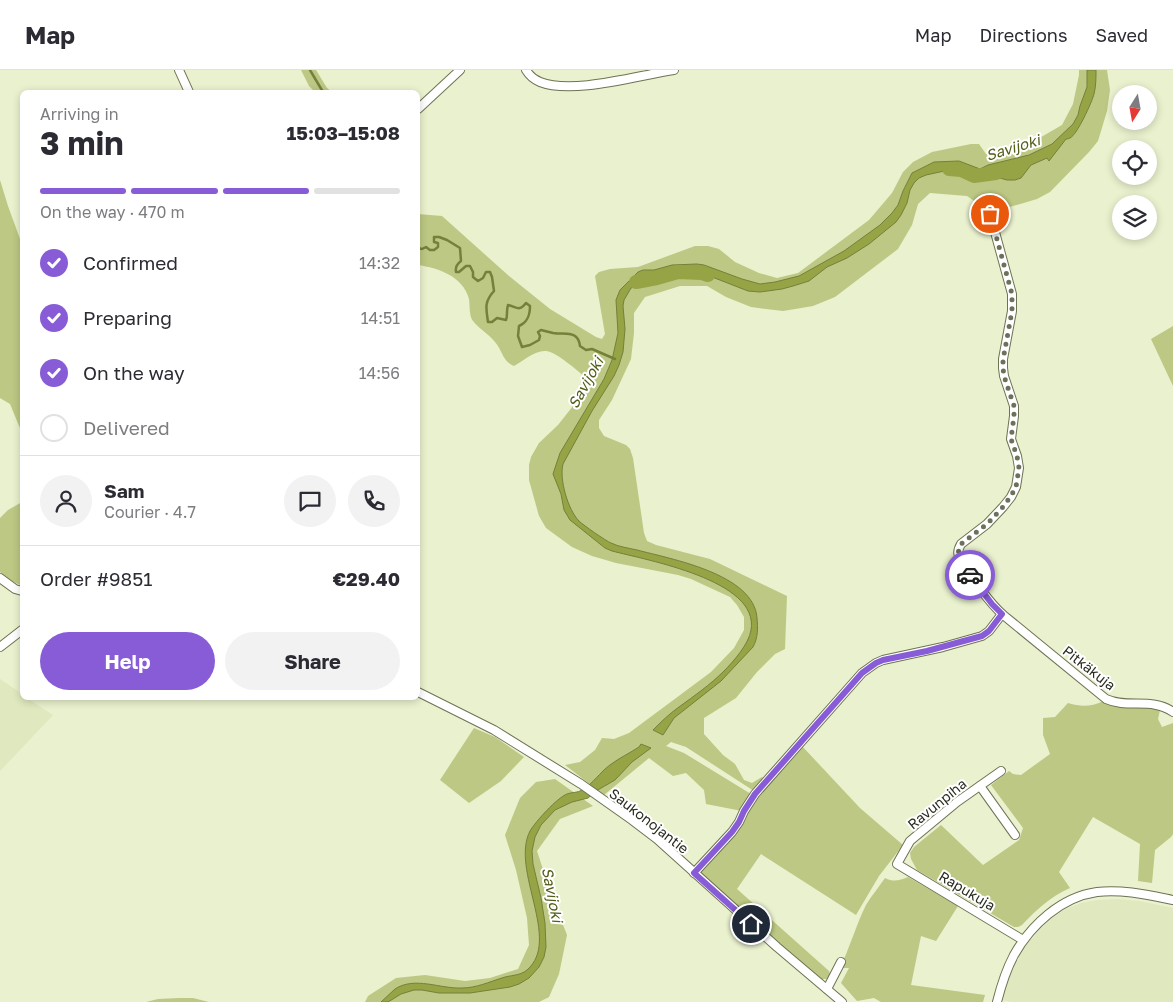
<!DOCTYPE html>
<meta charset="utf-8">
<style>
:root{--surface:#fff;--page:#f2f2f3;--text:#2b2b33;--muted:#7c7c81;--line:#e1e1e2;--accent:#875cd6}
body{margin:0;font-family:"Golos Text",sans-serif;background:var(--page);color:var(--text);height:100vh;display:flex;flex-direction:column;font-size:19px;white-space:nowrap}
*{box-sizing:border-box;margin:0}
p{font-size:16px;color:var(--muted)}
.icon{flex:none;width:28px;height:28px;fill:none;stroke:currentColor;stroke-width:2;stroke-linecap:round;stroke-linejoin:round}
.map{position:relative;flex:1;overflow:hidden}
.drawer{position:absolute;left:20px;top:20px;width:400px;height:610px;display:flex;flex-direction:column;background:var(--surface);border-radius:8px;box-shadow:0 2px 8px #0003}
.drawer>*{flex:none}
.needle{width:32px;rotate:191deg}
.fabs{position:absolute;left:1112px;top:15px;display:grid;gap:10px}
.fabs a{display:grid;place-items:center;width:45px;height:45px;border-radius:50%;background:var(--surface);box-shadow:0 2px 8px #0003;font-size:25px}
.pin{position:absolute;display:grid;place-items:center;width:42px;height:42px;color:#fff;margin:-21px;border:2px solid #fff;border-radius:50%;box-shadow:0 1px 5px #0007}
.courier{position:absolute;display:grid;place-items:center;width:50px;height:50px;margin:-25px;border:4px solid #875cd6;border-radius:50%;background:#fff;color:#222;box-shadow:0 1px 6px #0007}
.summary em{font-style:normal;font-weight:700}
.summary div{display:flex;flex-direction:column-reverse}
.summary{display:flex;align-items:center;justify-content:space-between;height:85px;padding:0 20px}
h1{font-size:32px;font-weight:700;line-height:38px}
.bar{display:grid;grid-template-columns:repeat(4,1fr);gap:8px 5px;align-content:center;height:60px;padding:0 20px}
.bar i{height:6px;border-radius:4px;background:var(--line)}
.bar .active{background:var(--accent)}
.bar p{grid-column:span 4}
.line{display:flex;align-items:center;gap:12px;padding:0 20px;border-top:1px solid var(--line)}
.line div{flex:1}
.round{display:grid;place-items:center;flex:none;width:52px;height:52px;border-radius:26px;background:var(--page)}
ol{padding:0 20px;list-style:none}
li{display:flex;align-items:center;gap:15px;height:55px}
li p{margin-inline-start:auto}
li .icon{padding:5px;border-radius:50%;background:var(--accent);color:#fff;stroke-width:4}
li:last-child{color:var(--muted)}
li i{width:28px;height:28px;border:2px solid var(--line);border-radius:50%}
.button{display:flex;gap:10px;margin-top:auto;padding:10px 20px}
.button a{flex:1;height:58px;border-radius:30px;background:var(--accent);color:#fff;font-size:20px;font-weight:700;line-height:58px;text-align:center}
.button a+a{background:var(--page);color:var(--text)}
header{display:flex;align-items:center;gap:30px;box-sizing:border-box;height:70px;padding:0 25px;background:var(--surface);border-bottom:1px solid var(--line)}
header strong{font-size:24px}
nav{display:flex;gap:28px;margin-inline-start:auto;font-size:18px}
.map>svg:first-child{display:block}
</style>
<header>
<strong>Map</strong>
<nav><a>Map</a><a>Directions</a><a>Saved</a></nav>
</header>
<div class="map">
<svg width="1173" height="932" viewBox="0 0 1173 932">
<rect width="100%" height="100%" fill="#e9f1ce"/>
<g fill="#dfe8be">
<path d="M0,609L22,624V628H27L53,645L0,701Z"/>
<path d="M1117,829L1139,831L1173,838V932H1012L1002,930L1003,921L1010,903L1018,888L1027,874L1050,849L1066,839L1081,833L1097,830Z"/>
</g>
<g fill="#bcc883">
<path d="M301,0H316L327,18L332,22H315L309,16Z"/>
<path d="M1079,0H1107L1110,20L1107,41L1098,71L1089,82L1050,122L1037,129L1003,139L999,143L997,157L991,160L983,137L967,126L930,123L918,134L912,155L898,179L835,227L813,236L783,241L751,237L726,227L707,216H680L645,227L634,243V263L631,289L612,330L599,350V358L604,366L626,375L630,379L633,388L644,463L647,471L656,475L710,489L787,526L785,579L775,584L757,602L736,628L704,648V664L723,685L735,694L744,710L752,713L762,707L764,709L754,721L686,677L671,672L666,676L684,683L751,724L742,741L706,734L704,720L686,703L673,706L649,688L604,725L565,695L580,692L595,680L602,668L614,669L629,663L711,602L734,578L744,560V547L737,535L730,527L691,509L678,505L616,493L592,486L572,477L546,458L539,446L529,410V395L531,387L539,373L558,355L573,336L587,315L588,310C581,303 555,281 546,281C535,280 523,291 514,296C502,291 503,281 495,272C489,264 479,259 473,251C469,246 470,236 469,229C463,206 438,198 418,195V144L442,146L509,206L550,239L596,267L602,269L605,264L595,206L599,202L610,199L638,197L695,176H708L719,179L735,192L759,203L777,208L798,203L869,150L892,123L903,102L913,92L932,82L971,74H979L986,84L1005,82L1036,70L1062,55L1073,34L1079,5Z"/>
<path d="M0,110L8,136L20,169L22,170V363L10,334L0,328Z"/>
<path d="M1173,256V316L1151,269Z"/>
<path d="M22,432V516L8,509L0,502V448L8,440Z"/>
<path d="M1103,631L1160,640L1158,649L1162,657L1173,653V764L1171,767L1155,780L1152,813L1138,811L1140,774L1093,747L1059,802L1070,818C1050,827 1037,839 1022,855L1018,857H1014L917,800L911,789L910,783L914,777L941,755L983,795L1019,770L1023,758L991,715L1009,701L1013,704L1021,705L1050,684L1043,665V648L1055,647L1068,633C1081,637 1091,637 1103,631Z"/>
<path d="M474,658L495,667L524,687L501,711L469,733L440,710Z"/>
<path d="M801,675L860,738L903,775L879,806L856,845L761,784L737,819L829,901L830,904L828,909H819L767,863L700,802L733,766L754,730Z"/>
<path d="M555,709L593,736L560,749L537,781L552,827L567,865L559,904L549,927L539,932H365L368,926L396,908L425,905L465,911L490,908L518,899L529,875L527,848L516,800L505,765L520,728L536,712Z"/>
<path d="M908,807L958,836L936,871L921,866L911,915L985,925L983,932H881L874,928L857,931L841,913L849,898H840C850,877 856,855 866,835C872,825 879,817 885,808C893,812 899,811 908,807Z"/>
<path d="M179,928H193L209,932H146L158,929Z"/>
</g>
<g fill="#96a446" stroke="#75803a">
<path d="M1087,0H1096C1096,8 1096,16 1094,24C1092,32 1077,65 1070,68C1068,69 1067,69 1066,69L1049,91L1047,88L1031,95L1021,108L1015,110H1007L985,104L970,103L949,100L926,105L919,108L914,113L910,120L907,133L901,145L896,152L869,174L847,188L827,197L809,211L793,216L782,219L760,222L748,221L707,205L687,202L672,204L655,209L631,218L624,230L623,236L625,259L623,282L619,295L614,306L592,341L563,394C559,409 568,440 579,451C583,455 606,471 611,473C619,477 629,478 637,480C671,489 754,504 757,548C758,558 758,568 753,577L721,611L674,648L663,665L653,660C661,652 669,644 679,637C694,626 710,615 724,601C733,592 749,574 751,560C760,510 646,490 612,481L605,478L570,450L564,440L561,424L553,404L560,383L604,309L612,290L618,263L616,230L620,220L638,202L643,200H654L672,195L697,194L704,195L742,209L760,214L775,212L799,206L844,181L880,155L892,143L898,135L903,121L912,103L934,92L959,91L980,99L988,95L1029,85L1052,74L1073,54L1078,45L1080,36L1087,17Z"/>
<path d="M641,674L651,678L632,692L615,710L596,721L588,728L572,732L555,740L541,755L535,767L532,781L533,794L541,828L545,853L546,877L544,887L539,897L529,908L519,914L510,917L470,923H439L422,920H414L401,924L388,932H381C386,928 390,923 395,919C415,906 440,919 462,918C476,918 489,912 502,908C510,905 520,906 527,900C562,870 510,800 530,761C536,751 557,728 567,724C572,722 578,723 582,720C593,714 600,702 610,695C619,688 630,683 639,677Z"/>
</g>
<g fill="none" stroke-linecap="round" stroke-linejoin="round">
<g stroke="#75803a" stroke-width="2.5">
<path d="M310,0L323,22"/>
<path d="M418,178L422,179L426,177L430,180H434L438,177V173L434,172V167H439L447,170L460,178L461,191C457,194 455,197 456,202H459L466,196H470L473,202V207L478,211L483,208L486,202H490L492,207L494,221C484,232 486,238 488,252H492L497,248L506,250C508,245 506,241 508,235C517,237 519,242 526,233L530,236C530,245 528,252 519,256L518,266L522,277L530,275L539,270L540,266L538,262L541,260C545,261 549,262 553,263C566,265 578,260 580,276L586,280L592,279L615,289"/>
</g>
<g stroke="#96a446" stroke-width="14">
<path d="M949,99L961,100L974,106L996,103L1004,100"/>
<path d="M636,212L657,208L678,202L702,203L708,205"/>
</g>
<defs>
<g id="minor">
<path d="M179,0L189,22"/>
<path d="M526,0C529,5 535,10 540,12C573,25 639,5 674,0"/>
<path d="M418,39L460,0"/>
<path d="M988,134L990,144L1012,224V241L1003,289V298L1004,306L1014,336V346L1011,369L1017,386L1019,398L1016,417L1011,427L1003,437L987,454L961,474C958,479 957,484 960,489C973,508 985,528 1002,544"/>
<path d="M0,508L15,519L22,521"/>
<path d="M0,577L22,560"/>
<path d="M418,622L494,660L581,714L632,750L657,769L777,877L842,932"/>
<path d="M1001,701L957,732L910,771L897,794L1023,870"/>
<path d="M980,716L1015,765"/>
<path d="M694,803L732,762L739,752L744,741L755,724L862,603L876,593L883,590L943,577L982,566L989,561L1002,544L1106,629C1128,639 1152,627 1173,642"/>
<path d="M827,919L841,892"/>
<path d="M997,932C1001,916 1006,900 1014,885C1031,855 1061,827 1097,822C1122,819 1148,825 1173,830"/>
</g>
</defs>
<use href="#minor" stroke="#6d7354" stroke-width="10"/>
<use href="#minor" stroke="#fff" stroke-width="8"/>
</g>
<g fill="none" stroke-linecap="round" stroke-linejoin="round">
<path stroke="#6c715c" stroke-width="5" stroke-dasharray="0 9" d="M970,505C963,495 954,486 961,474L987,454L1003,437L1011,426L1016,417L1019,398L1017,386L1011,369L1014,346V336L1004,306L1003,298V290L1012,241V224L990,144"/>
<path stroke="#875cd6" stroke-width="6" d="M751,854L694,803L732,762L739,752L744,741L755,724L862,603L876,593L883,590L927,581L982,566L989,561L1002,544L992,534L970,505"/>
</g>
<g text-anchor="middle" stroke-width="4" stroke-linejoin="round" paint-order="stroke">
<g font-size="14" fill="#292c1f" stroke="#fff">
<text transform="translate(1089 598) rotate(38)" y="5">Pitkäkuja</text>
<text transform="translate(937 734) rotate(-39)" y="5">Ravunpiha</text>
<text transform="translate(649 751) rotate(38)" y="5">Saukonojantie</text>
<text transform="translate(967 821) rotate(31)" y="5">Rapukuja</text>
</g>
<g font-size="15" font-style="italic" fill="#535c18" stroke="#fff">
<text transform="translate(1013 78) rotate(-17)" y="5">Savijoki</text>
<text transform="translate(586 313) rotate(-61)" y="5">Savijoki</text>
<text transform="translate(552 825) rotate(79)" y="5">Savijoki</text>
</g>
</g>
</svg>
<div class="fabs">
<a><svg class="needle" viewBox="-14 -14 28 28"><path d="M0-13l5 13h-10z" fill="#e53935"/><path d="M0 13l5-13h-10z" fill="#7c7c81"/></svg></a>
<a><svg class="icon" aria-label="locate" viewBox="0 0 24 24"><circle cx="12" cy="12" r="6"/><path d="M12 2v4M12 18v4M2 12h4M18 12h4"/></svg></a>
<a><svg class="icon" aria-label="layers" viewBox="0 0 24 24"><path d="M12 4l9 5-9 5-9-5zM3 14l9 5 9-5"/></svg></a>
</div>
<div class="pin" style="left:990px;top:144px;background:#ea580c"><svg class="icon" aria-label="bag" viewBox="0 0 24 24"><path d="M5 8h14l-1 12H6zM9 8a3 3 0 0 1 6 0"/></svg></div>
<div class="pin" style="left:751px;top:854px;background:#1f2937"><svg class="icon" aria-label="home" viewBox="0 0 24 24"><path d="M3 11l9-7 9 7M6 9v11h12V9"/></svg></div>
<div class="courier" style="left:970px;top:505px"><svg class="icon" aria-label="car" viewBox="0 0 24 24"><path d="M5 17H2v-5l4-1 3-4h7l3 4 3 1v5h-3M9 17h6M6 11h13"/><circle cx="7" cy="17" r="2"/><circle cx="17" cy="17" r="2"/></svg></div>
<section class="drawer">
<div class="summary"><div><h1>3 min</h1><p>Arriving in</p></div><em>15:03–15:08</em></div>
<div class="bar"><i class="active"></i><i class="active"></i><i class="active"></i><i></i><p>On the way · 470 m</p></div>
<ol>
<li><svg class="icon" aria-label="check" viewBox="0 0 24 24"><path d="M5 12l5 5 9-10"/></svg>Confirmed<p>14:32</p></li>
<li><svg class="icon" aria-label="check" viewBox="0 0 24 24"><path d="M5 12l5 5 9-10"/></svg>Preparing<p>14:51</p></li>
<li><svg class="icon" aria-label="check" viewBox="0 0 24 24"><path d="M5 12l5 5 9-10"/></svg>On the way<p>14:56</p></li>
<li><i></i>Delivered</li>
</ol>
<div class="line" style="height:90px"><a class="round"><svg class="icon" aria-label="person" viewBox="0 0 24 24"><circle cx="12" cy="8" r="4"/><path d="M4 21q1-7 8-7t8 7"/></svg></a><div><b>Sam</b><p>Courier · 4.7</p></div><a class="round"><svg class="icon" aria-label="chat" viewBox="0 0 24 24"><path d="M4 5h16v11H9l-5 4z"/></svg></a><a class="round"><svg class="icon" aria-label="phone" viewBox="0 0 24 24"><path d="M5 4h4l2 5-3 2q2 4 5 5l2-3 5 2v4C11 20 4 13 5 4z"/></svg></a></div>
<div class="line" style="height:65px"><div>Order #9851</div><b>€29.40</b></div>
<div class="button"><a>Help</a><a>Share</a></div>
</section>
</div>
